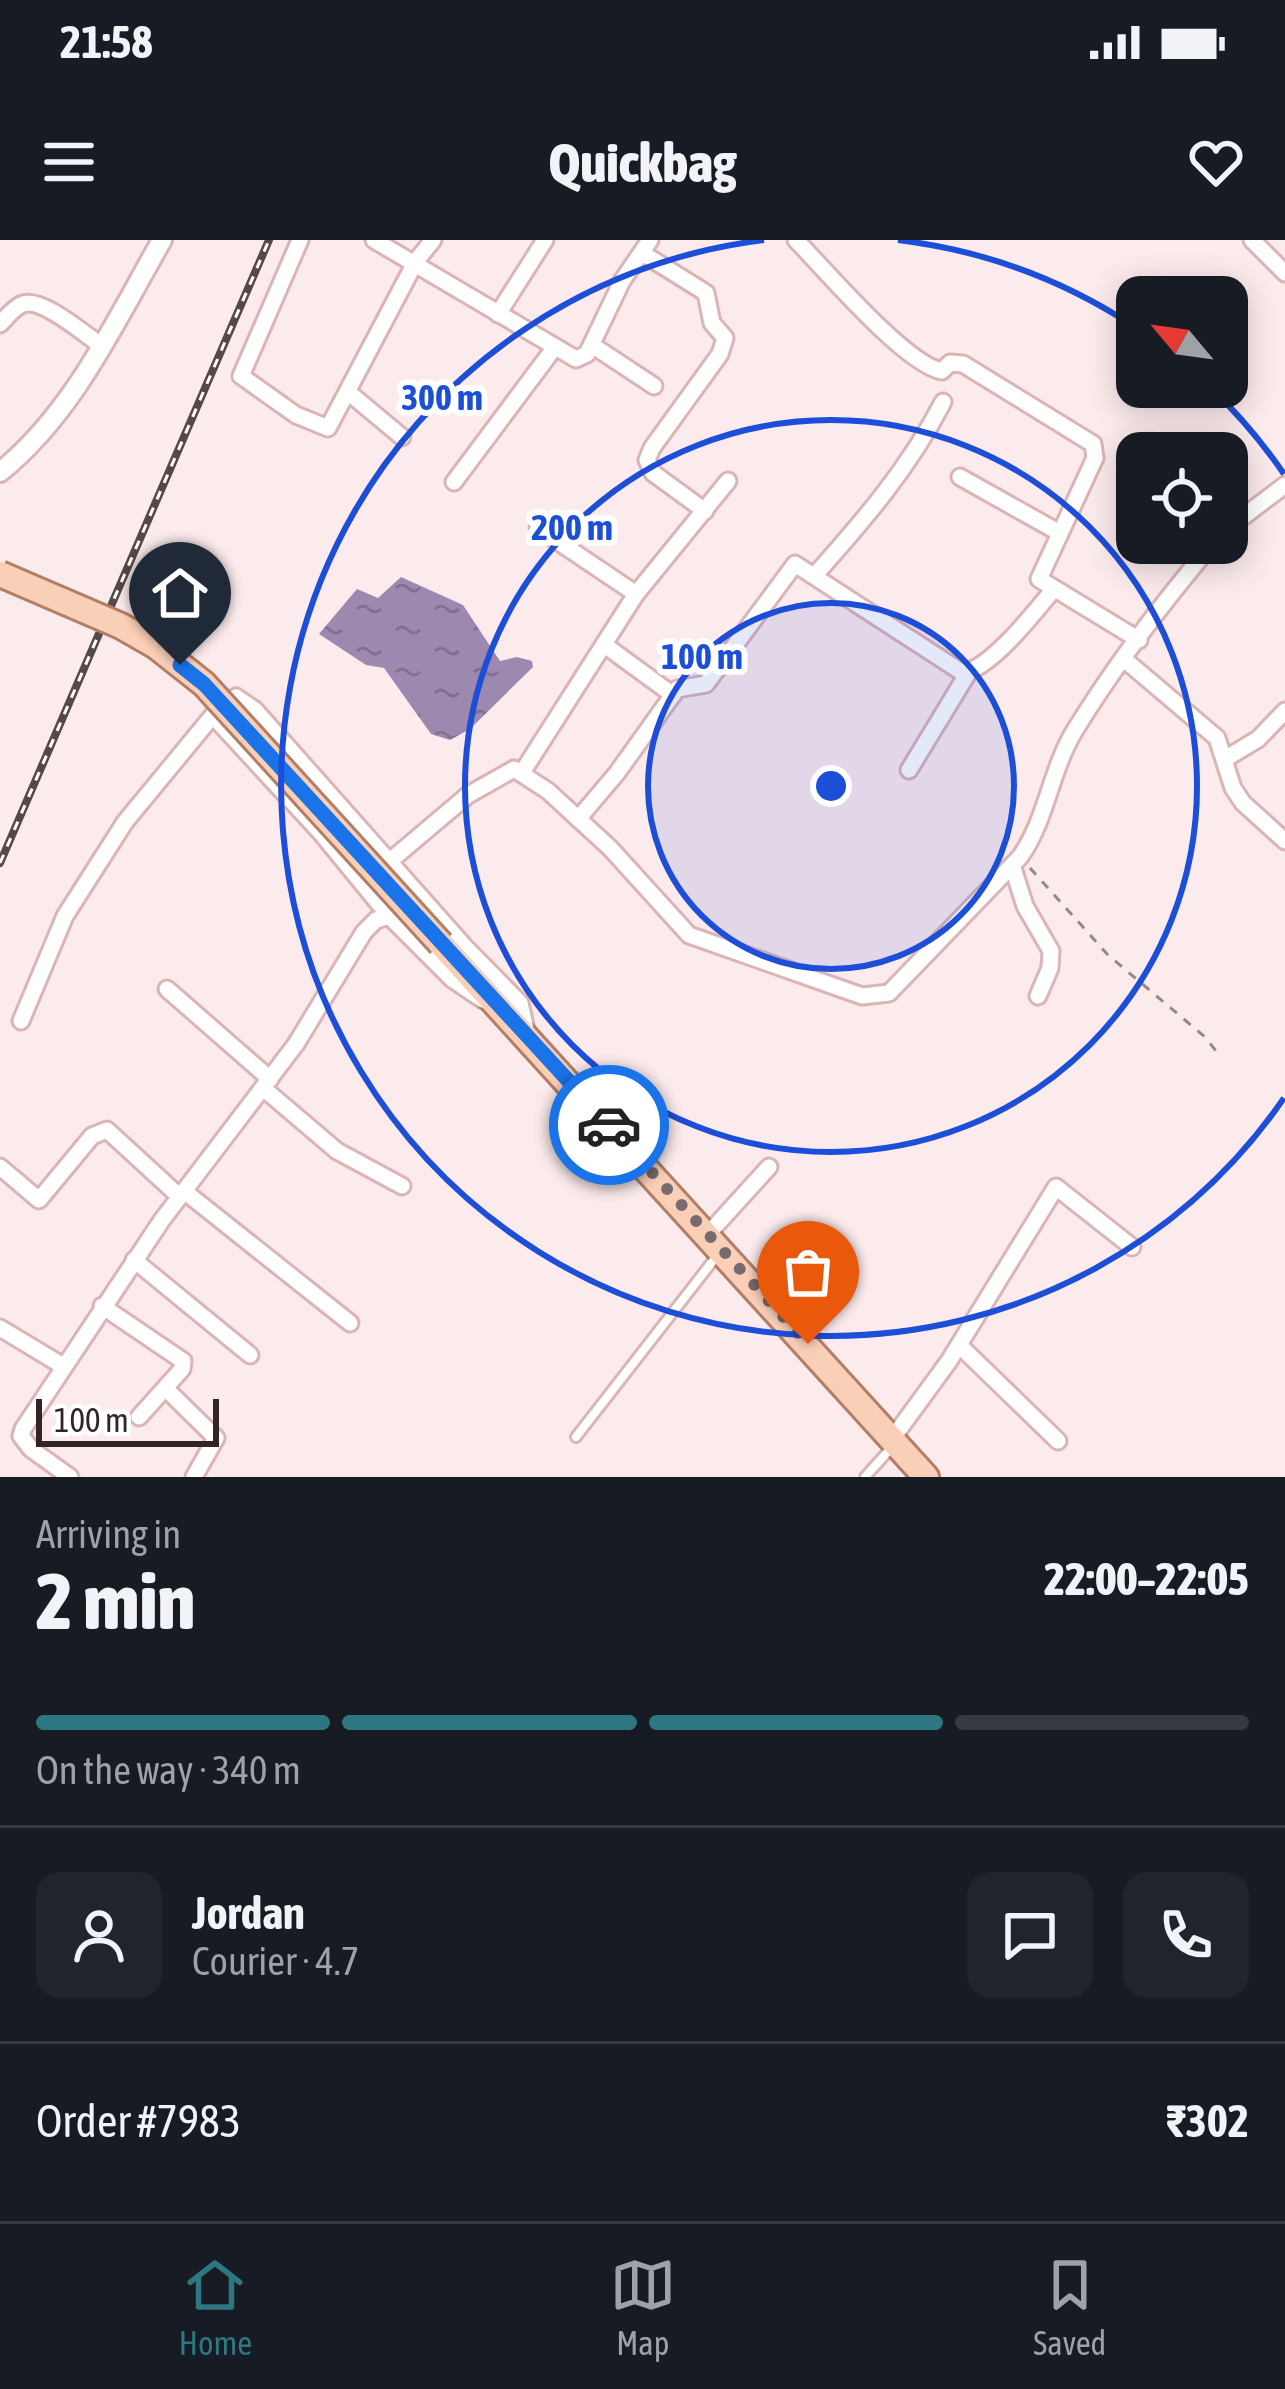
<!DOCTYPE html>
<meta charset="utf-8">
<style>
:root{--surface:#171b24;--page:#20242c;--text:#f1f3f6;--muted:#9ea1a6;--line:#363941;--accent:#2e7680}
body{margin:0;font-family:"Asap Condensed",sans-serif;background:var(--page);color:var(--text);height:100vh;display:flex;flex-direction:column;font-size:45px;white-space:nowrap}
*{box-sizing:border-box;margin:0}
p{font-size:39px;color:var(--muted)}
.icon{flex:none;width:66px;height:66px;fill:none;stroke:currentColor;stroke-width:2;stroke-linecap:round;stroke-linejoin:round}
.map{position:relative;height:1237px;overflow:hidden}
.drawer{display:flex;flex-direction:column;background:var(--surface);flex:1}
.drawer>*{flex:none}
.needle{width:78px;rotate:299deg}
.fabs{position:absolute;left:1116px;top:36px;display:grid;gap:24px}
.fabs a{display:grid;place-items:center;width:132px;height:132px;border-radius:24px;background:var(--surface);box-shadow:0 6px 30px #0003;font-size:60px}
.scale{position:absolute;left:36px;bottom:30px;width:183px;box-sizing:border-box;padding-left:12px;border:6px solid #332425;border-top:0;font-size:33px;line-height:42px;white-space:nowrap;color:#332425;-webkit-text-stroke:9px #fff;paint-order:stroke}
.pin{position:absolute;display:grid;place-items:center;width:102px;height:102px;color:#fff;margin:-123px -51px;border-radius:50% 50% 50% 0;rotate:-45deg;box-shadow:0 0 12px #0007}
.pin .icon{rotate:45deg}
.courier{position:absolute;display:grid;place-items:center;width:120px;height:120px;margin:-60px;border:9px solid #1a73e8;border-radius:50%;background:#fff;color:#222;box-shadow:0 3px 15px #0007}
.overview em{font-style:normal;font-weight:800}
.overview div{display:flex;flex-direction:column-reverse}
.overview{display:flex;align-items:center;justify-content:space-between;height:204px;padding:0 36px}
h1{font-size:78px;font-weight:800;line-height:90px}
.bar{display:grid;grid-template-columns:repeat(4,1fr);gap:18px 12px;align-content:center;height:144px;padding:0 36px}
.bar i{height:15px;border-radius:9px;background:var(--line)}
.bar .selected{background:var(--accent)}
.bar p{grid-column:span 4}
.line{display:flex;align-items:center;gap:30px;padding:0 36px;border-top:3px solid var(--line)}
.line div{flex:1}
.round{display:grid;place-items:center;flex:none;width:126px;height:126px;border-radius:24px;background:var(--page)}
.status{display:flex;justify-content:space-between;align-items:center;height:84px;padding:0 60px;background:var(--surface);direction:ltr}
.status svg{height:33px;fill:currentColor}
header{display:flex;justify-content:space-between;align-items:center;height:156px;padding:0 36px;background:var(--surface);font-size:54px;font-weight:800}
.tabs{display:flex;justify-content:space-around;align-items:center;height:168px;border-top:3px solid var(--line);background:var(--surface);font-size:33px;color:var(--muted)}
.tabs a{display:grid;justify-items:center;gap:6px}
.tabs .selected{color:var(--accent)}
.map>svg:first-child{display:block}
</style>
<div class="status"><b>21:58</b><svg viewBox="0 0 49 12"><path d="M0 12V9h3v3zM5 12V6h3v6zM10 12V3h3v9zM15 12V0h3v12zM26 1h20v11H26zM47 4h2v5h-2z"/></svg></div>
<header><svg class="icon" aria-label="menu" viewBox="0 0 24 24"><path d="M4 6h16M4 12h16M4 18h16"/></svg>Quickbag<svg class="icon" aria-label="heart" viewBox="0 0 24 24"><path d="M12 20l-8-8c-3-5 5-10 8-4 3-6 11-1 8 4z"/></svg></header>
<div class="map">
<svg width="1285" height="1237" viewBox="0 0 1285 1237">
<defs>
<pattern id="water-ripples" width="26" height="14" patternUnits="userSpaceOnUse" patternTransform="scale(3)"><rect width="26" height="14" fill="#9d89af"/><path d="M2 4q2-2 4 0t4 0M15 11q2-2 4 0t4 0" fill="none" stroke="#81708e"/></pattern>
</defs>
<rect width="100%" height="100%" fill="#fcebec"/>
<path fill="url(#water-ripples)" d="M401,337L463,365L500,421L517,417L532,421L533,427L470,489L450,500L431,494L384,428L366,425L319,394L357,349L378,358Z"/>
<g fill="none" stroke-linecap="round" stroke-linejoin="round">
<defs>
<g id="service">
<path d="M576,1197L719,1013"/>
<path d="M865,1237L892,1207"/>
</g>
<g id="minor">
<path d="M300,0L241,136L296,175L328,188L416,21L433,0"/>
<path d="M374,0L576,119L587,114L622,41L650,0"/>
<path d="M796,0C825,30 906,125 942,131L950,123L963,124L1093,204L1095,218L1039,339L1139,400"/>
<path d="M1252,0L1285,33"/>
<path d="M642,13L706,53L712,83L725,98L720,114L652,208L647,220L653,233L705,271"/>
<path d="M498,74L545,0"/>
<path d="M0,84C6,78 14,67 23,64C42,57 85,95 102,106"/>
<path d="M592,105L654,146"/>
<path d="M348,152L402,197"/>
<path d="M960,237L1058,292"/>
<path d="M454,242L555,107"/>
<path d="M538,288L636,354"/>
<path d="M1227,289L1285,245"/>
<path d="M815,335C864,280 909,228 943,162"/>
<path d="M606,406L673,455"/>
<path d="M1125,420L1217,498L1233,548L1243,563L1285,601"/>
<path d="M213,476L321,593L389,676"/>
<path d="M1225,519L1258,499L1285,471"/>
<path d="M909,530L968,433"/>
<path d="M523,531L636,354L728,241"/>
<path d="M578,579L617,533L677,449L706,444L795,324L963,433C991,428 1034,373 1053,350"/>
<path d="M390,621L468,555L514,529L548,551L610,608L689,695L862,756L889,753L1020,617C1047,579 1050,531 1075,490C1115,425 1164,361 1213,303"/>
<path d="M1012,625L1025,666L1051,711L1050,728L1038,756"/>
<path d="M167,749L270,839"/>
<path d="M21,781L65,676L125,582L214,474L236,457L255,470L465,707L520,763L527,794"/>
<path d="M263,848L337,911L402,946"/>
<path d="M0,927L39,960L92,896L107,890L180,957"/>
<path d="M184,951L350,1083"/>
<path d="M708,994L769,927"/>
<path d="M134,1020L250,1115"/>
<path d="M102,1066L183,1121L182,1129L139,1177"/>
<path d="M0,1088L63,1126"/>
<path d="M959,1105L1058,1201"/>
<path d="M166,1149L216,1198L194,1237"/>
<path d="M892,1199L949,1121L1056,947L1132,1007"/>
<path d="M70,1237L31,1209L21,1196L23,1189L162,980L296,804L364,692L376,680L389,676L452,739L483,760"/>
</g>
<path id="tertiary" d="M0,232C73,174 116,80 162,0"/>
<path id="primary" d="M441,704L926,1237"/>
</defs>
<use href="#service" stroke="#dbb5b6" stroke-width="14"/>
<use href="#minor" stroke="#dbb5b6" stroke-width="21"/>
<use href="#tertiary" stroke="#dbb5b6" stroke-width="24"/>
<use href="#primary" stroke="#b27e65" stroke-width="30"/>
<path stroke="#978788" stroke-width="3" stroke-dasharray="9 9" stroke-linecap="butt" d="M1030,628L1108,715L1205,797L1220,816"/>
<use href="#service" stroke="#fff" stroke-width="8"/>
<use href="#minor" stroke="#fff" stroke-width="15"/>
<use href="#tertiary" stroke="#fff" stroke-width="18"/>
<use href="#primary" stroke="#facfb8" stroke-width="24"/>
<defs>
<path id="rail" d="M0,623L269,0"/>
</defs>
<use href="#rail" stroke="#564748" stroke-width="8"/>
<use href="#rail" stroke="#fff" stroke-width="3" stroke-dasharray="9" stroke-linecap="butt"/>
<defs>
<path id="primary-bridge" d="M0,334L121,386L156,406L204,444L441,704"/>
</defs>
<use href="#primary-bridge" stroke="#b27e65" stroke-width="30" stroke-linecap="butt"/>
<use href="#primary-bridge" stroke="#facfb8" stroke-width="24"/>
</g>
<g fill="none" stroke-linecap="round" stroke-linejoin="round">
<path stroke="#796a6b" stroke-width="12" stroke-dasharray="0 21.6" d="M609,885L808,1104"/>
<path stroke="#1a73e8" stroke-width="15" d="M180,425L204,444L609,885"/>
</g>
<circle cx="831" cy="546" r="183" fill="#1d4ed8" fill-opacity=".12"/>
<g fill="none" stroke="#1d4ed8" stroke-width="6">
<circle cx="831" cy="546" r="183"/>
<circle cx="831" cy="546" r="366"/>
<path d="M1284 858A550 550 0 1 1 764 0M898 0A550 550 0 0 1 1135 87M1210 147A550 550 0 0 1 1284 234"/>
</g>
<circle cx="831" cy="546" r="18" fill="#1d4ed8" stroke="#fff" stroke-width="6"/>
<g font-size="36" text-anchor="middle" font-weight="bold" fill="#1d4ed8" stroke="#fff" stroke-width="12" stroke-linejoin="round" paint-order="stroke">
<text x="442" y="170">300 m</text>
<text x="572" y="300">200 m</text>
<text x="702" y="429">100 m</text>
</g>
</svg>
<div class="fabs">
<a><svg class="needle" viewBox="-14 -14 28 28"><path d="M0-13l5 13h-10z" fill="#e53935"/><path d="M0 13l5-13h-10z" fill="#9ea1a6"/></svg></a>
<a><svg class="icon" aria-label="locate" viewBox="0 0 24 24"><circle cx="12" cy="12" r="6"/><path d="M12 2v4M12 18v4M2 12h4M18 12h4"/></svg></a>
</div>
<div class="scale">100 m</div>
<div class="pin" style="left:808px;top:1104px;background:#ea580c"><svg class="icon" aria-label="bag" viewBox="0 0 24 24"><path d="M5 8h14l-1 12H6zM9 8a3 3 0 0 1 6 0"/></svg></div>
<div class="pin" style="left:180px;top:425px;background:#1f2937"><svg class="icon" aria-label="home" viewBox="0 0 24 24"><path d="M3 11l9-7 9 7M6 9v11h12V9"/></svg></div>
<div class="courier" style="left:609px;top:885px"><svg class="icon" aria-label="car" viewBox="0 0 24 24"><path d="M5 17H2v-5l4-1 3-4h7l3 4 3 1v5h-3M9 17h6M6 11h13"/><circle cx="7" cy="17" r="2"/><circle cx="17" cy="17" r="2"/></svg></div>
</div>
<section class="drawer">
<div class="overview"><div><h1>2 min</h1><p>Arriving in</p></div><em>22:00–22:05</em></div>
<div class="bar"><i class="selected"></i><i class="selected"></i><i class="selected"></i><i></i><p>On the way · 340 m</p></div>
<div class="line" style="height:216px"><a class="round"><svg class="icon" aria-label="person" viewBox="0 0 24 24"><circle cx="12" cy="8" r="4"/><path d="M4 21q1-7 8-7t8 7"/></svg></a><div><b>Jordan</b><p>Courier · 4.7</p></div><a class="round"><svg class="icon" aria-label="chat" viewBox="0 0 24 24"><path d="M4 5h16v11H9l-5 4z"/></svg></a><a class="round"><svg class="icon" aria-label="phone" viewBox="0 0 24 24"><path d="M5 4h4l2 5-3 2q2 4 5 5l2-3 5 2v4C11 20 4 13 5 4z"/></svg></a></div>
<div class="line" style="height:156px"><div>Order #7983</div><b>₹302</b></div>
</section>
<nav class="tabs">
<a class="selected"><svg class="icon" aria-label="home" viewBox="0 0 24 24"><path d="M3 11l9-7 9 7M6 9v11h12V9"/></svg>Home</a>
<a><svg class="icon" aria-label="map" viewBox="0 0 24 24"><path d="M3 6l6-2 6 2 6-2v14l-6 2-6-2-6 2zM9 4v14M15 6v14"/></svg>Map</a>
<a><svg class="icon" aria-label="saved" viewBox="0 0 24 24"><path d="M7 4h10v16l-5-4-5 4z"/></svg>Saved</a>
</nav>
